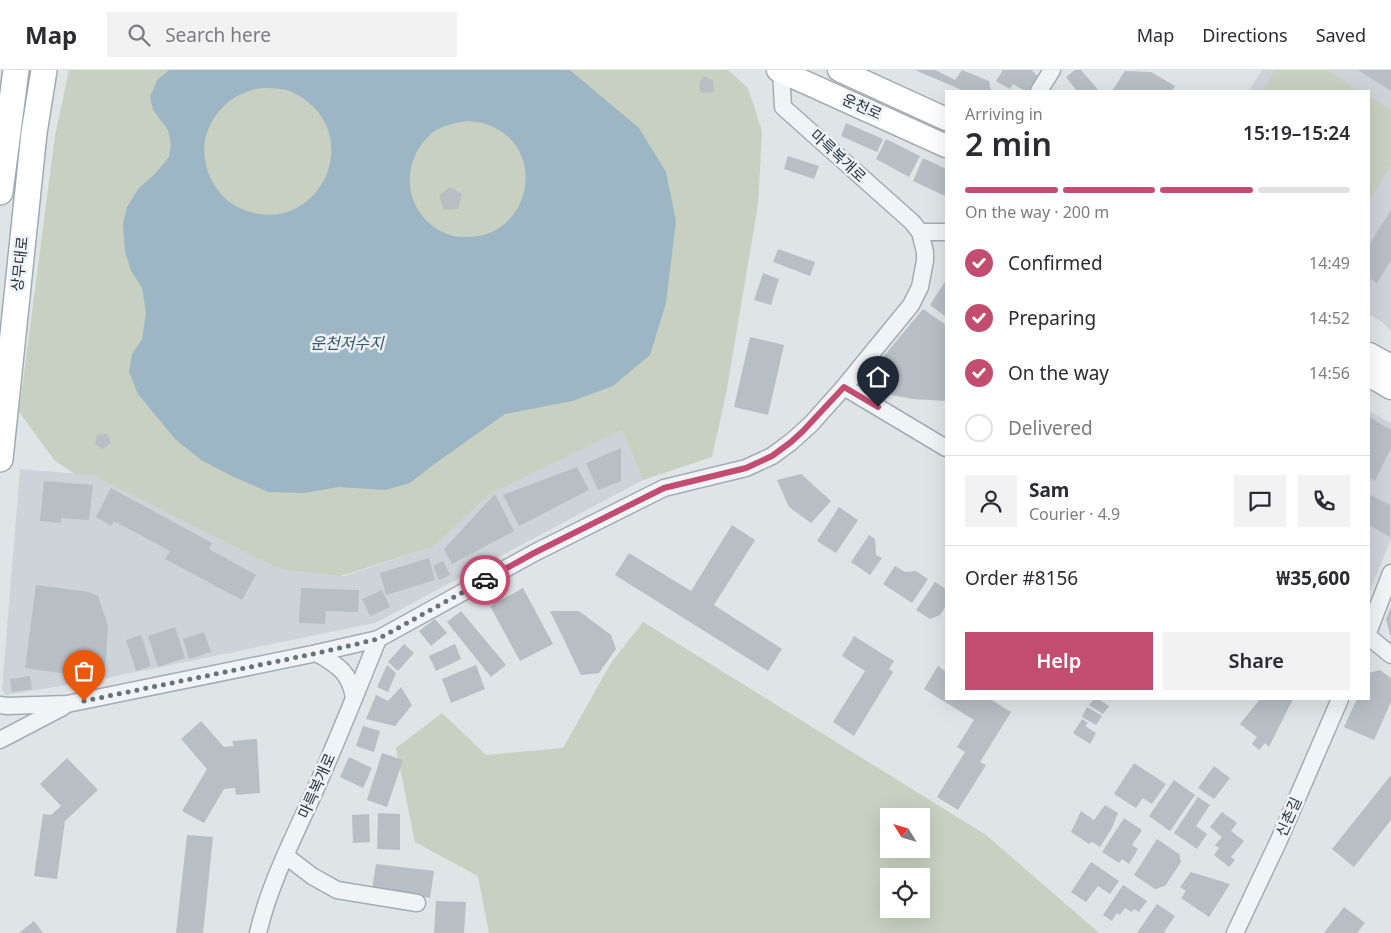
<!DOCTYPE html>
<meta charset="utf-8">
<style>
:root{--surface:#fff;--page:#f2f2f3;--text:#2b2b33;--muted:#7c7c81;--line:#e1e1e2;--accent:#c34d71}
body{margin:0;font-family:"Noto Sans","Noto Sans KR",sans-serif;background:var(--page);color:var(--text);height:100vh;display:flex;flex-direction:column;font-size:19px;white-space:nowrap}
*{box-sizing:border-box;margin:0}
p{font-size:16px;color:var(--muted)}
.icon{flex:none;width:28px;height:28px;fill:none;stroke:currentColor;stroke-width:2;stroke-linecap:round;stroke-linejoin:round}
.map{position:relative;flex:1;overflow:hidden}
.side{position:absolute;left:945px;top:20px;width:425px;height:610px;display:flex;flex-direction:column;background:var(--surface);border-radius:0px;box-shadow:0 5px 20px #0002}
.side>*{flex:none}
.needle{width:32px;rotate:307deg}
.tools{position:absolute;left:880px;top:738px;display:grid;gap:10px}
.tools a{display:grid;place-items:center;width:50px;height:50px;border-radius:0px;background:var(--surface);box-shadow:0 5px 20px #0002;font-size:25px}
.pin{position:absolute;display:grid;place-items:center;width:42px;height:42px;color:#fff;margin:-51px -21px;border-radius:50% 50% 50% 0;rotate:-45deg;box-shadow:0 0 5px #0007}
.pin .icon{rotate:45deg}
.courier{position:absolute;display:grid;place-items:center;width:50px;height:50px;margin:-25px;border:4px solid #c34d71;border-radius:50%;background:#fff;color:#222;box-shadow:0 1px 6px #0007}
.headline em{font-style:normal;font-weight:600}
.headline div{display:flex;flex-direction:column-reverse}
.headline{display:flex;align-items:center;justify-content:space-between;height:85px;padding:0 20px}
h1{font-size:32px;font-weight:600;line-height:38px}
.bar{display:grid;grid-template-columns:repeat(4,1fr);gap:8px 5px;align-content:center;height:60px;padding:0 20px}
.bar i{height:6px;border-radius:4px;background:var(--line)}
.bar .selected{background:var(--accent)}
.bar p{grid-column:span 4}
.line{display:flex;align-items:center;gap:12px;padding:0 20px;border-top:1px solid var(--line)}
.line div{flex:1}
.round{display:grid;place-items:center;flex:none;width:52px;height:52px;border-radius:0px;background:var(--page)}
ol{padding:0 20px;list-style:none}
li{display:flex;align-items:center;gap:15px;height:55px}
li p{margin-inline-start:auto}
li .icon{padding:5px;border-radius:50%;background:var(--accent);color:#fff;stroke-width:4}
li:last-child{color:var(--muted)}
li i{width:28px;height:28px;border:2px solid var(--line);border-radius:50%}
.primary-button{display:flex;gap:10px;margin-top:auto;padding:10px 20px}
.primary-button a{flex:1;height:58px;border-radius:0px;background:var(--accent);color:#fff;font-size:20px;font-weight:600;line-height:58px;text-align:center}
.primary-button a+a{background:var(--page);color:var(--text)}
header{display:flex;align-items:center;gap:30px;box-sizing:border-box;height:70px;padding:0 25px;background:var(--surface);border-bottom:1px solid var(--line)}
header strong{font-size:24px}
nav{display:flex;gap:28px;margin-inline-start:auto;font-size:18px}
.search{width:350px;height:45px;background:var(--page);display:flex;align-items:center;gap:12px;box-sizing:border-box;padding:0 18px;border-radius:0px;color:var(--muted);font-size:19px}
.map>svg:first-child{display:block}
</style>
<header>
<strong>Map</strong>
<div class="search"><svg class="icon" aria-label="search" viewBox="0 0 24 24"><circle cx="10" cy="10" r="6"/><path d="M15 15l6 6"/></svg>Search here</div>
<nav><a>Map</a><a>Directions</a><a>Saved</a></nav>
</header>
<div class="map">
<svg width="1391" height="863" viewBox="0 0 1391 863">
<rect width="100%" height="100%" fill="#dfe4e7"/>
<g fill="#cdd3d9">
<path d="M1262,0H1391V261L1382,252L1369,244V21H1249Z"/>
<path d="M1369,341L1391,353V469L1369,523Z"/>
<path d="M622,360L643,410L375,553L97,610L6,625L2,620L20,399L92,405L278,499L344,506L433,477L491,421Z"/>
</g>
<g fill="#c7d0c1" fill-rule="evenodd">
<path d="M69,0H728L748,18L762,61L758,135L726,324L712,387L643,410L622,360L489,424L433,477L340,506L278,499L92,405L75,404L55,391L19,342L55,66Z"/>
<path d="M1275,0H1326L1360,21H1262Z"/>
<path d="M1369,26L1391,40V95L1369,131Z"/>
<path d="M643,552L986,765L1099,863H489L478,806L415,772L396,678L442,643L486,685L563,678L611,593ZM889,746H921V779H889ZM889,806H921V839H889Z"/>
</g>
<path fill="#9db6c5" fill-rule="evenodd" d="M169,0H570L639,58L666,102L676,151L666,233L650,285L613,316L572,331L505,344L433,395L410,413L385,420L339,417L304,423L268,422L232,406L201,390L175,369L138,324L129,302L132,284L142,269L146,242L142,218L131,201L125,181L123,154L127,137L139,118L155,104L169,87L171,74L168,60L153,40L150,27L157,10ZM262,18C268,18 275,18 281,19C291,20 300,26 308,32C360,74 318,158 254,143C242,140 229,134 221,124C213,114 207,104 205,90C200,63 218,33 244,23C249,20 256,19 262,18ZM468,51C474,52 481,52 486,54C551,76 531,171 463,167C447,167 430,157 421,144C402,119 408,83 432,63C443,55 455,53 468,51Z"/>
<g fill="#b7bec4">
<path d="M915,0H935L955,10L962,0L989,11L991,21H964Z"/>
<path d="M1003,0H1032L1038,7L1028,21H1025L1013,14L1010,19L996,11Z"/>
<path d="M1075,0H1081L1099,21H1077L1066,7Z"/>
<path d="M1358,0H1391V21Z"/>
<path d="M1125,1L1151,2L1175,16L1172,21H1112Z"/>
<path d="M704,6L713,11L714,22L701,23L699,13Z"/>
<path d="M846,53L883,69L877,82L841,66Z"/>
<path d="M886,69L920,86L909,107L876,89Z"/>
<path d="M788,86L819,96L814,109L784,99Z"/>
<path d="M923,88L946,99L945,126L913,111Z"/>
<path d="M450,117L462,124L458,139L444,140L439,126Z"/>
<path d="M1391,140V190L1377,213L1369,208V175Z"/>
<path d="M778,179L815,192L810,206L773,192Z"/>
<path d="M763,203L779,209L771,235L754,230Z"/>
<path d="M946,210V247L930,235Z"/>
<path d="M923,239L946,255V331L912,329L881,323L863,311Z"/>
<path d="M750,267L784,275L768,345L734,337Z"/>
<path d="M1369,347L1391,360V378L1375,411L1369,407Z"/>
<path d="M107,364L111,373L103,379L95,374L97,365Z"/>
<path d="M621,378V411L598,420L586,393Z"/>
<path d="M577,397L589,420L519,456L503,425Z"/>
<path d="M801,404L831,431L811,453L789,437L777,410Z"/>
<path d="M44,411L93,415L89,450L61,448V453L40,451Z"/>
<path d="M111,418L212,473L209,479L256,505L242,530L165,489L170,481L114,451L111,456L96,447Z"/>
<path d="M495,424L514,461L452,494L444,479Z"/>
<path d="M1371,425L1390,435V467L1369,455V430Z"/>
<path d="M839,437L858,450L836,483L817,471Z"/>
<path d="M732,455L755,470L714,535L782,579L768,601L615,505L629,483L691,521Z"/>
<path d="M869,465L875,469L876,485L882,488L870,505L851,492Z"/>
<path d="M429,488L435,510L386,525L380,503Z"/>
<path d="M443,491L450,505L439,510L433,496Z"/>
<path d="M895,496L905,502L916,501L928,509L912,533L883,514Z"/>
<path d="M935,512L946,519V536L940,545L930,549L916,540Z"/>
<path d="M36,515L89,522L98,526L108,556L106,589L103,603L95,608L25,598Z"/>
<path d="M301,518L359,520L358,542L326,541L325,554L299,553Z"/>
<path d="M523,518L553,574L520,591L490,536Z"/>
<path d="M382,520L390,537L370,546L362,529Z"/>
<path d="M1391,537V565H1390L1386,549Z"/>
<path d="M461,541L506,595L491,607L447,552Z"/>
<path d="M550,541H579L611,565L616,579L599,603L581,605Z"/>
<path d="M435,549L447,563L431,576L419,561Z"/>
<path d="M175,557L185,588L158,597L148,566Z"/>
<path d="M204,562L211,582L189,589L183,569Z"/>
<path d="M141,565L151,596L136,601L126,570Z"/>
<path d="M854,566L894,591L889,599L893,602L854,666L833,652L865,601L842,586Z"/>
<path d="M404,574L414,583L398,601L388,592Z"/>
<path d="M455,574L461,589L436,601L429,586Z"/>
<path d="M387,595L396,603L388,622L377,617Z"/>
<path d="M476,595L485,619L451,633L442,609Z"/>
<path d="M938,596L946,602V629H990L1011,642L980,692L986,695L958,740L937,727L965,682L957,677L974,650L924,619Z"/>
<path d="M1380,600L1391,608V632L1374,670L1344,657L1357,629H1369V603Z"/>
<path d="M30,606L32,619L12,622L10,609Z"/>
<path d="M401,617L412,635L395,656L366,649L376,625L388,631Z"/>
<path d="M1094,629H1098L1109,636L1103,644L1089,635Z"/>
<path d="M1260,629H1293L1269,677L1265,673L1259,680L1252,674L1257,667L1240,654Z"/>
<path d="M1087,637L1102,646L1096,655L1082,647Z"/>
<path d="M1082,649L1088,653L1085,656L1096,663L1090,674L1073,663Z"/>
<path d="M201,651L224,677L234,676L232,671L257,669L260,723L236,725L235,718L224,719L204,753L182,741L207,699L181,669Z"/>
<path d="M363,656L380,661L374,682L356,676Z"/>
<path d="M382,683L403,690L387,737L367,730Z"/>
<path d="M349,687L372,698L363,718L340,707Z"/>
<path d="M67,688L98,720L65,751L57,809L34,806L43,744L51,745L61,736L40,714Z"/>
<path d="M1134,693L1166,714L1152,734L1143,728L1136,738L1114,724Z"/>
<path d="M1214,696L1230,708L1214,729L1198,718Z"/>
<path d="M1391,705V750L1354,797L1332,779Z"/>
<path d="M1174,710L1195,725L1170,761L1149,746Z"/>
<path d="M1198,727L1210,735L1196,756L1207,764L1197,779L1174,763Z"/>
<path d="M1105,735L1118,743L1112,758L1100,777L1092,772L1089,774L1071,762L1081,741L1094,750Z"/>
<path d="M1222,742L1237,753L1231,761L1244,771L1231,787L1235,790L1229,797L1214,785L1219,778L1215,775L1222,767L1210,757Z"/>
<path d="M378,743L400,744V780L377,779Z"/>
<path d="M369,744L370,772L353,773L352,745Z"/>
<path d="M1124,748L1142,760L1132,775L1138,779L1129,794L1122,789L1119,793L1102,782Z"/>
<path d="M187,765L213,767L203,863H176Z"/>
<path d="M1157,769L1179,784L1181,792L1165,816L1155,819L1134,805Z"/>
<path d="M1091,792L1119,811L1110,824L1098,816L1086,832L1071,822Z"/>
<path d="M376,794L434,801L430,828L372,820Z"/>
<path d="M1191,802L1230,814L1209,847L1181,828L1186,821L1180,817Z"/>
<path d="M1123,815L1147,831L1139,842L1134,839L1132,842L1125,838L1120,845L1117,843L1112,851L1103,845Z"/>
<path d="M436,831L466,832L464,863H434Z"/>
<path d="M1157,834L1175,846L1164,862L1166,863H1137Z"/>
<path d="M1344,837L1365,853L1357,863H1324Z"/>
<path d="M34,851L43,863H19Z"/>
</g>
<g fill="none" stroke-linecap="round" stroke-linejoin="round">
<defs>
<g id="street">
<path d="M1039,21L1052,0"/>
<path d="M920,162H946"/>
<path d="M844,317L946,378"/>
<path d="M1369,560L1391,503"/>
<path d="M1369,567L1391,585"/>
<path d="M317,583C339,596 350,603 354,628"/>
<path d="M0,635L7,636L67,634L317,583L378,569L534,483L664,418L746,398L772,386L791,372L811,354L844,317L911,235L920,217L925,191V182L920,162L912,152L783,37L781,0"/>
<path d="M0,670L63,637"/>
<path d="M286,786L312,806L337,820L417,833"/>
<path d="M258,863C270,812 295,765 316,718C338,669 358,619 378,569"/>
<path d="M1235,863L1279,770L1340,629"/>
</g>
<g id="secondary">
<path d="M778,0L946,76"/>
<path d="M839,0L946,49"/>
<path d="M1369,284L1391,296"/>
<path d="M1369,305L1391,318"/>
</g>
<g id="primary">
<path d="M0,122L16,0"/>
<path d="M0,389L34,63L44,0"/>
</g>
</defs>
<use href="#street" stroke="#a5acb1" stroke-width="19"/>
<use href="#secondary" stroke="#a5acb1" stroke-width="25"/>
<use href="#primary" stroke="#9faab2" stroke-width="28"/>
<use href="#street" stroke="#f1f4f6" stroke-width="16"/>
<use href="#secondary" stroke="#fff" stroke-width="22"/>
<use href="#primary" stroke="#fff" stroke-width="25"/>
</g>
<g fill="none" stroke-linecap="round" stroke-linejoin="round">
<path stroke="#697278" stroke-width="5" stroke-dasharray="0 9" d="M84,631L318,583L378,569L485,510"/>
<path stroke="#c34d71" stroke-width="6" d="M485,510L534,483L664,418L746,398L772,386L791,372L803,361L844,317L878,337"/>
</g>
<g text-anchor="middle" stroke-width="5" stroke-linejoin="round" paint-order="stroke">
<g font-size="15" fill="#29343d" stroke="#eef2f5">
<text transform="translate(862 37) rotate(24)" y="5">운천로</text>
<text transform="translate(838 86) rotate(43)" y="5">마륵복개로</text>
<text transform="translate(20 194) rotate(-84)" y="5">상무대로</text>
<text transform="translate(317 716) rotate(-66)" y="5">마륵복개로</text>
<text transform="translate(1289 747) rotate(-66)" y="5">신촌길</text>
</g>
<g font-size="16" font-style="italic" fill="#37586e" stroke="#eef2f5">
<text x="347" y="279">운천저수지</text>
</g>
</g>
</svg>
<div class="tools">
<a><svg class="needle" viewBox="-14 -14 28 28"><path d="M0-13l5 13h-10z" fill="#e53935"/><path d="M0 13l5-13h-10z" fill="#7c7c81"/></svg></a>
<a><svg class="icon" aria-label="locate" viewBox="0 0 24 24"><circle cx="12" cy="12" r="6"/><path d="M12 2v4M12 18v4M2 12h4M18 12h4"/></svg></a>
</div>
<div class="pin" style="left:84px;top:631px;background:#ea580c"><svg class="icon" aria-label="bag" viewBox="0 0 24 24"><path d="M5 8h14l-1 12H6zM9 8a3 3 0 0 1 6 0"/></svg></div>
<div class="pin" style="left:878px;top:337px;background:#1f2937"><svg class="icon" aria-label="home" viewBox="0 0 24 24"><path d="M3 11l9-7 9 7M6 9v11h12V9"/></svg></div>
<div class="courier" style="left:485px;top:510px"><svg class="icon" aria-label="car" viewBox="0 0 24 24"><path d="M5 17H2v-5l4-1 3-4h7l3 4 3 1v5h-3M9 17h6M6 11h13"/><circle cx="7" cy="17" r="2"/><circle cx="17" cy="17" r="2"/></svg></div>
<section class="side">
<div class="headline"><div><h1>2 min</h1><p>Arriving in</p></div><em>15:19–15:24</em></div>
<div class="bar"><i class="selected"></i><i class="selected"></i><i class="selected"></i><i></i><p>On the way · 200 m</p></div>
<ol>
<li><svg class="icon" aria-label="check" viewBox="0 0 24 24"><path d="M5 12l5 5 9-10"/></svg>Confirmed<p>14:49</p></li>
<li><svg class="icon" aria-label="check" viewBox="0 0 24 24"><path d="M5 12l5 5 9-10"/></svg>Preparing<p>14:52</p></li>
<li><svg class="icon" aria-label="check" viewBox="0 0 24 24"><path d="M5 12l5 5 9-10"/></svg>On the way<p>14:56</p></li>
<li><i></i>Delivered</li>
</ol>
<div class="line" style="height:90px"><a class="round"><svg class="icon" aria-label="person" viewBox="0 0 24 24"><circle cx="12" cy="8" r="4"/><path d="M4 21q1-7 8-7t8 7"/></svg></a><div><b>Sam</b><p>Courier · 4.9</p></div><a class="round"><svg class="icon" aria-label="chat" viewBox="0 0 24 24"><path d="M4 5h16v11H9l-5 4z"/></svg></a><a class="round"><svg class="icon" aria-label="phone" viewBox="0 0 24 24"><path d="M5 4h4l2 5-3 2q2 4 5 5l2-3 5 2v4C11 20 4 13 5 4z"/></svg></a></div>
<div class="line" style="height:65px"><div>Order #8156</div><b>₩35,600</b></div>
<div class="primary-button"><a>Help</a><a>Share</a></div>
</section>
</div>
